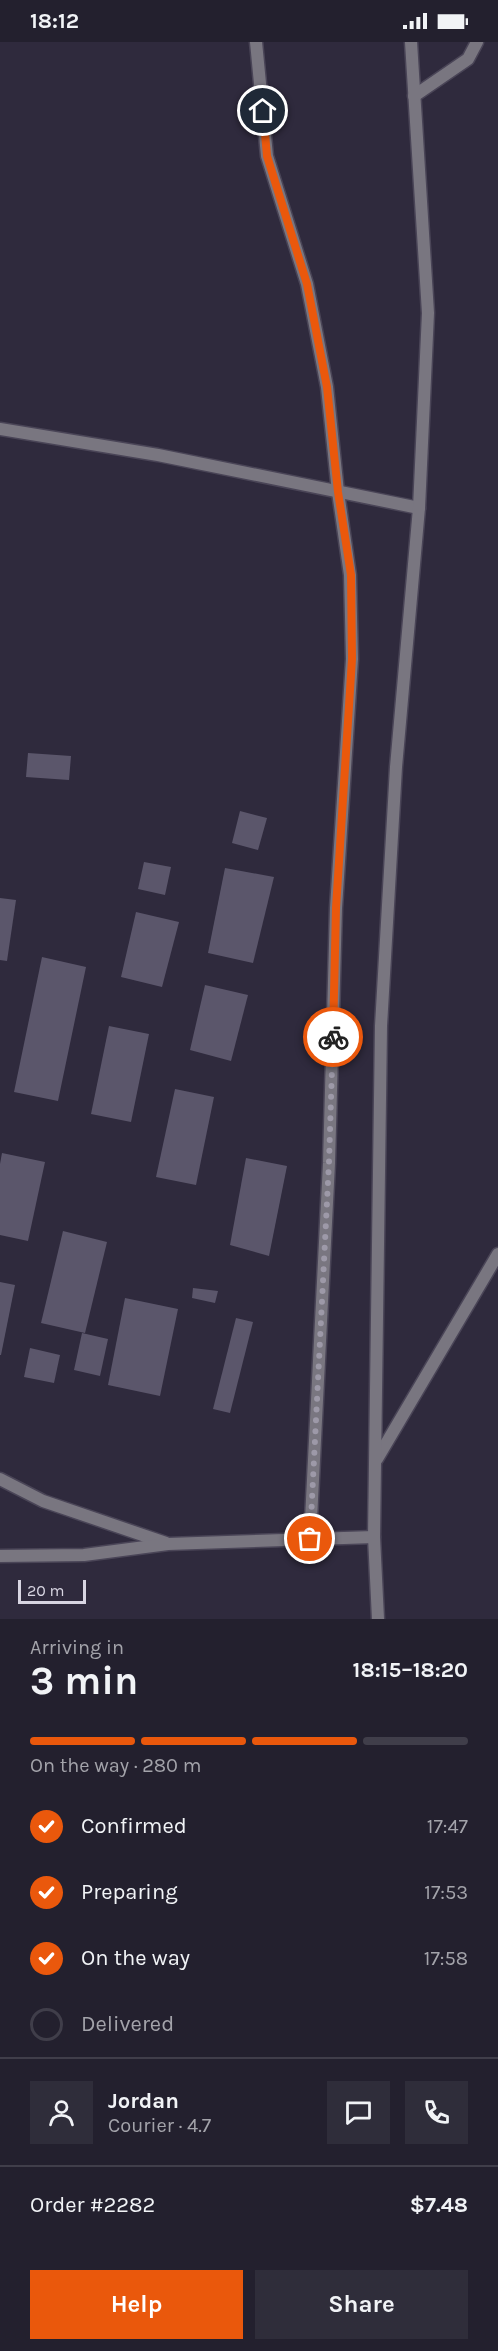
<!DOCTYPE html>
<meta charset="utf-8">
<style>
:root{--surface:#23202e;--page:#2f2d3a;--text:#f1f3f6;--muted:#a3a3aa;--line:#403e4a;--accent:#ea580c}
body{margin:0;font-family:Karla,sans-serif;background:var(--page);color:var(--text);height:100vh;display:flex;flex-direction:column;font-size:22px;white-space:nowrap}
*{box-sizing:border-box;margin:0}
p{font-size:20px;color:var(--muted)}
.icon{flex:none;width:33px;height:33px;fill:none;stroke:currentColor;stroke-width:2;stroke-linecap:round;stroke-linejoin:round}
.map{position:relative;height:1577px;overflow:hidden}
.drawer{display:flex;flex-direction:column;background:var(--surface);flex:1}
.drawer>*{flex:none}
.scale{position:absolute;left:18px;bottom:15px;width:68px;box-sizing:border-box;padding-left:6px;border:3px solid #d8d5e2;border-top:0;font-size:16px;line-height:21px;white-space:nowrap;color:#d8d5e2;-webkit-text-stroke:4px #2f2a3d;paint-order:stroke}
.pin{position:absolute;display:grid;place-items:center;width:51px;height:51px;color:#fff;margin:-26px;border:3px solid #fff;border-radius:50%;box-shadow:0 2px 6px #0007}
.courier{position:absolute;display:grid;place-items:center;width:60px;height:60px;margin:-30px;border:4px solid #ea580c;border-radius:50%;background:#fff;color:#222;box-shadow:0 2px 8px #0007}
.head em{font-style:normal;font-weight:700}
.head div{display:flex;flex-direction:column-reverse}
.head{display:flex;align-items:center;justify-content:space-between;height:102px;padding:0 30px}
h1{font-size:39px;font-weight:700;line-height:45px}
.bar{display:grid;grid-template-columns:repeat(4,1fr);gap:9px 6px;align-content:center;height:72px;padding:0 30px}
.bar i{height:8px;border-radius:4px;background:var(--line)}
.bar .selected{background:var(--accent)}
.bar p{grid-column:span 4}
.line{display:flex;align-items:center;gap:15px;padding:0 30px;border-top:2px solid var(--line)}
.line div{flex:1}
.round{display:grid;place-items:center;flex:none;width:63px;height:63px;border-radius:0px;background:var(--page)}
ol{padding:0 30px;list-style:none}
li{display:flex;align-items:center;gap:18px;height:66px}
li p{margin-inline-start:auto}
li .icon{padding:6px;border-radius:50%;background:var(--accent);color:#fff;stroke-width:4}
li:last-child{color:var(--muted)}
li i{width:33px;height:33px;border:3px solid var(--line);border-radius:50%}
.cta{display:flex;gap:12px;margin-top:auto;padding:12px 30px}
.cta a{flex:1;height:69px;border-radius:0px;background:var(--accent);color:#fff;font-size:24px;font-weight:700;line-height:69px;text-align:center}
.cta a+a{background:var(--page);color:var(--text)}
.status{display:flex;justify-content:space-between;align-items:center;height:42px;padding:0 30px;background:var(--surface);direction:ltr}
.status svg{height:16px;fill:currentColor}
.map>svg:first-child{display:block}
</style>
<div class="status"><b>18:12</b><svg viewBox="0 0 49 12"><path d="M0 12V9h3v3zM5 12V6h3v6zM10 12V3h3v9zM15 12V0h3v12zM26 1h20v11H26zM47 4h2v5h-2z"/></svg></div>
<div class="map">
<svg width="498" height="1577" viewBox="0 0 498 1577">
<rect width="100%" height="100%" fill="#2f2a3d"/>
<g fill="#5b566b">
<path d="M28,711L71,714L69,738L26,735Z"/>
<path d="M240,769L267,776L258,808L232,801Z"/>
<path d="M144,820L171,825L165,853L138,847Z"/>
<path d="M225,826L274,835L253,921L208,911Z"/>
<path d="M0,856L16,858L7,919L0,918Z"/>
<path d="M136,870L179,880L162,945L121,935Z"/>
<path d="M42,915L86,925L58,1059L14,1050Z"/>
<path d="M205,943L248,953L231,1019L190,1008Z"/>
<path d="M109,984L149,992L131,1080L91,1072Z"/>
<path d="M175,1047L214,1055L196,1143L156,1135Z"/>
<path d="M2,1111L45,1120L28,1199L0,1193V1122Z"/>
<path d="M246,1116L287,1124L269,1214L230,1203Z"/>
<path d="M63,1189L107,1200L85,1291L41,1281Z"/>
<path d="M0,1240L15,1243L1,1313H0Z"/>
<path d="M193,1246L218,1249L215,1261L192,1256Z"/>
<path d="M125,1256L178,1267L160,1354L108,1343Z"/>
<path d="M236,1276L253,1280L230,1371L213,1367Z"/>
<path d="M82,1291L108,1297L100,1334L74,1328Z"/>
<path d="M30,1306L60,1313L54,1341L24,1335Z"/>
</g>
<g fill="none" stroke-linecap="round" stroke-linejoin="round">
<defs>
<g id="minor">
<path d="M256,0L267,114L307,242L327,345L338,450L350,533L352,617L336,866L329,1121L310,1497"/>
<path d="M414,54L468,17L477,0"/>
<path d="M0,387L158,413L419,466"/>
<path d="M377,1417L498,1212"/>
<path d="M0,1437L43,1459L166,1501"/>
<path d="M0,1514L84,1513L168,1502L374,1495"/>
<path d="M378,1577L374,1495L381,984L396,725L419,466L428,271L411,0"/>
</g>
</defs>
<use href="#minor" stroke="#4a4557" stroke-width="15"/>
<use href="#minor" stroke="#797680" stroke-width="12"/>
</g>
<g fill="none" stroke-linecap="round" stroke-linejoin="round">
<path stroke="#9d99a8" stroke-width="6" stroke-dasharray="0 10.8" d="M310,1497L329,1120L333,995"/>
<path stroke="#ea580c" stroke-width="8" d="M263,69L267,114L307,242L327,345L338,450L351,533L352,617L336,866L333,995"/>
</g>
</svg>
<div class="scale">20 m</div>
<div class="pin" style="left:310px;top:1497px;background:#ea580c"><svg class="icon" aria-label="bag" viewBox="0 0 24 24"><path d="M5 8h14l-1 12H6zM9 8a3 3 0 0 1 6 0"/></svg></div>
<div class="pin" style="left:263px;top:69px;background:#1f2937"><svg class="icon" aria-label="home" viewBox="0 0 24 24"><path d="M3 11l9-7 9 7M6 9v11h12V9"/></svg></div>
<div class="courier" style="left:333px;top:995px"><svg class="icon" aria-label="bike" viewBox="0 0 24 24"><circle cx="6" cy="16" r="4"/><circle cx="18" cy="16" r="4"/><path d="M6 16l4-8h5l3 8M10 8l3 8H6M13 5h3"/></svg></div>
</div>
<section class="drawer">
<div class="head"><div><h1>3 min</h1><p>Arriving in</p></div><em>18:15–18:20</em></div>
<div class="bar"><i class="selected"></i><i class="selected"></i><i class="selected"></i><i></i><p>On the way · 280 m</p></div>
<ol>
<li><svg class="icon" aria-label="check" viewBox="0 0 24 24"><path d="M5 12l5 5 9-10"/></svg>Confirmed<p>17:47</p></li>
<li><svg class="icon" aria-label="check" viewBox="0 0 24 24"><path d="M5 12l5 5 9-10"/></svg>Preparing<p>17:53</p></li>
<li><svg class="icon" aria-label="check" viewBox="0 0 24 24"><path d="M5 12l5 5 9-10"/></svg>On the way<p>17:58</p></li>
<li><i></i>Delivered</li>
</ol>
<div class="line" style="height:108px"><a class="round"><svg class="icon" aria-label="person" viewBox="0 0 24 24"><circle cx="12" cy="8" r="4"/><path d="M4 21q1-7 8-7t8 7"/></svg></a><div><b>Jordan</b><p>Courier · 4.7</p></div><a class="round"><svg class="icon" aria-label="chat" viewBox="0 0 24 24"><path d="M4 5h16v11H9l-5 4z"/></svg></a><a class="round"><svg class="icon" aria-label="phone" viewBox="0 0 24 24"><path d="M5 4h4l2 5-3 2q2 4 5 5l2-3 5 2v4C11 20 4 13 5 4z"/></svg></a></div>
<div class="line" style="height:78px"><div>Order #2282</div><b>$7.48</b></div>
<div class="cta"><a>Help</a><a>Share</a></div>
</section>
